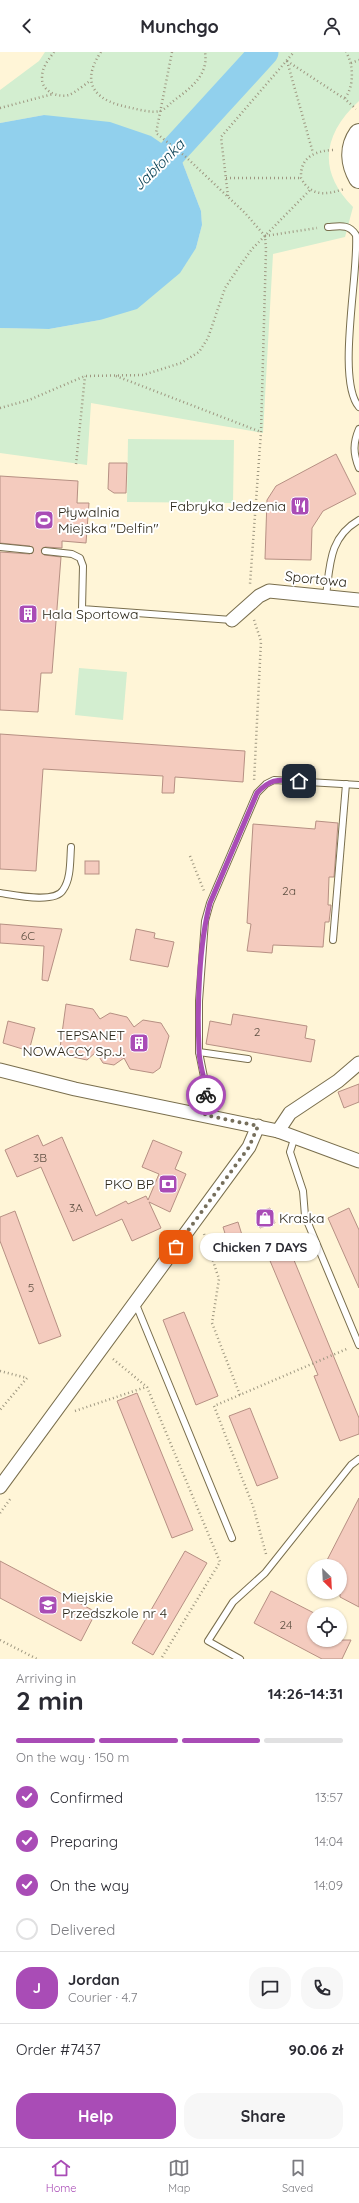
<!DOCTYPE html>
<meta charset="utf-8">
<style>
:root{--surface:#fff;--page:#f7f7f7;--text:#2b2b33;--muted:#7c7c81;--line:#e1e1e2;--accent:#a94cb6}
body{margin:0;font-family:Quicksand,sans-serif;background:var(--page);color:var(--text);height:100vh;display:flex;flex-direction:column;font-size:15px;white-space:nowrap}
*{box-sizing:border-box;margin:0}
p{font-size:13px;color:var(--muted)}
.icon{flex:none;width:22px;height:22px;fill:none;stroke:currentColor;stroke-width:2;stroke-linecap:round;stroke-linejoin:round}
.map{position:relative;height:1607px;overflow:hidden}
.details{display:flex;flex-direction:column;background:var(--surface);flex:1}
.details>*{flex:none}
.needle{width:26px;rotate:156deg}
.fabs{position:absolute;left:307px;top:1507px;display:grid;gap:8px}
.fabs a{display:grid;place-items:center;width:40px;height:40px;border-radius:50%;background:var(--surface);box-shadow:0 1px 3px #0004;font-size:20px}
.pin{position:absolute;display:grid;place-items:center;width:34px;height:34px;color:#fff;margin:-17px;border-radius:8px;box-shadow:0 2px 6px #0006}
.courier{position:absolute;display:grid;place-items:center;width:40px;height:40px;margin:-20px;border:3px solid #a94cb6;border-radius:50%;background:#fff;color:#222;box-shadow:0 1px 5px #0007}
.bubble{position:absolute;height:28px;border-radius:14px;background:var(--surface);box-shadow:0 1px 3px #0004;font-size:13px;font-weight:700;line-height:28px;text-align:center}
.headline em{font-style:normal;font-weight:700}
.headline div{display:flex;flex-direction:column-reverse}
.headline{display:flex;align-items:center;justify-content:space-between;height:68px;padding:0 16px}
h1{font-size:26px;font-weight:700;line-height:30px}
.bar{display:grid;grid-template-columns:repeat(4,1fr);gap:6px 4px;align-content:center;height:48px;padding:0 16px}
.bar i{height:5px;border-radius:3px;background:var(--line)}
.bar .selected{background:var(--accent)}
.bar p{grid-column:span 4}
.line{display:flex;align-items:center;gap:10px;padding:0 16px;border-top:1px solid var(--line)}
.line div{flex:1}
.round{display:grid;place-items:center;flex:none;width:42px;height:42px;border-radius:16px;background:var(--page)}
ol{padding:0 16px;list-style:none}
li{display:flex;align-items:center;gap:12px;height:44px}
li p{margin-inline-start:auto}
li .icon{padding:4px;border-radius:50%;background:var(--accent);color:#fff;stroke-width:4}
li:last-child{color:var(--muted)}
li i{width:22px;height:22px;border:2px solid var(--line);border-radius:50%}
.cta{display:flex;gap:8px;margin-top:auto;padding:8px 16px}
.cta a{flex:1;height:46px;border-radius:16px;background:var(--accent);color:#fff;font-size:16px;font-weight:700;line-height:46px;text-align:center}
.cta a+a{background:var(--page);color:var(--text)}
header{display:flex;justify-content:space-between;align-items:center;height:52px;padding:0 16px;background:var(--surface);font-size:18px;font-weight:700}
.tab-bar{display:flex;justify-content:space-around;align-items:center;height:56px;border-top:1px solid var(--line);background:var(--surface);font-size:11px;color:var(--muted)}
.tab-bar a{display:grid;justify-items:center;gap:2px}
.tab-bar .selected{color:var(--accent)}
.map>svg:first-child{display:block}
</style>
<header><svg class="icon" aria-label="back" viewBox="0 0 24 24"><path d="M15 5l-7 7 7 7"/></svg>Munchgo<svg class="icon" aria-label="person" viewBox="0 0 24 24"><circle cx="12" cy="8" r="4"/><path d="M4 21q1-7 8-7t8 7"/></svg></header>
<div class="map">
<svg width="359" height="1607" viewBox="0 0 359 1607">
<rect width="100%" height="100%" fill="#fff5d7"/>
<g fill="#d3eed0">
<path d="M45,0H359V49C323,82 317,119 353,155L345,185L273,202L263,381L91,351L87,413L0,401V276L49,277L100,268L196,196L202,173L201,159L180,104L44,63L0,71V38L39,9Z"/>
<path d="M128,387L234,388L233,451L127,450Z"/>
<path d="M79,616L127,620L123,668L75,663Z"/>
</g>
<path fill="#91d0ed" d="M44,63L110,70L151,84L180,104L201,159L202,173L196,196L180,221L137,257L100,268L49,277L0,276V71Z"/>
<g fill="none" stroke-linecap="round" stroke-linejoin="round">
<path stroke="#91d0ed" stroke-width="29" d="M147,128L264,0"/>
</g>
<g fill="#f4cbbe" stroke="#b69083">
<path d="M336,402L356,442L323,459L312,476L311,508L265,507L267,448L276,434Z"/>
<path d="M109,411H127L126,441H114L108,437Z"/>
<path d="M0,424L78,429L77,451H89L86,491L62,489V496L45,495L41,498L44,503L61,505L52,621H41L38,660L0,658V500L30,502L34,498L30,494L0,491Z"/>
<path d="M0,682L245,699L243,730L175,725L174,741H162L163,724L43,717L36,819L0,817Z"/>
<path d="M316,769L338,771L334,825H329L328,853H331L329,870H325L323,895L273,893L272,901L247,899L251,872L247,871L253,772L315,777Z"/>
<rect x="85" y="809" width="14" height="13"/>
<path d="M0,872L62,877L48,929L42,928L44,894L0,891Z"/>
<path d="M136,877L155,881L154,886L174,890L168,915L130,908Z"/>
<path d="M66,952L93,957L100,967L110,961L127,965L134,975L143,968L161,971L169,984L160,1016L153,1021L130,1017L124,1006L114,1013L103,1011L96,1000L87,1008L64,1003L60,996Z"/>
<path d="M233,962L307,974L305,986L315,988L311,1010L206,992L210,969L231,973Z"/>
<path d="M8,969L35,976L29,999L3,991Z"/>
<path d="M359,1032V1050L344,1056L338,1040Z"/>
<path d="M38,1083L43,1094L62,1085L96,1164L126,1149L128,1152L146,1144L148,1148L159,1122L142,1115L153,1088L182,1100L175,1117L186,1122L170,1160L149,1150L161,1176L132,1189L122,1167L73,1189L41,1115L17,1125L5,1098Z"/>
<path d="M270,1156L275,1171L260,1176L256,1161Z"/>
<path d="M349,1156L359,1178V1236L328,1166Z"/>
<path d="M15,1159L61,1284L39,1292L0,1189V1165Z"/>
<path d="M238,1170L242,1183L227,1188L223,1175Z"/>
<path d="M289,1196L359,1366V1382L340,1389L314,1324L318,1323L268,1204Z"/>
<path d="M184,1260L218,1344L196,1353L163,1268Z"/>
<path d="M137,1341L193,1478L172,1486L117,1349Z"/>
<path d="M250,1356L278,1426L257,1434L229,1364Z"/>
<path d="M359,1446V1555L340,1545V1514H324Z"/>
<path d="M185,1499L207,1511L153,1603L132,1591Z"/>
<path d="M0,1509L96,1560L81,1589L0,1546Z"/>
<path d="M271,1539L314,1561V1588H351L342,1607H322L254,1571Z"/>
</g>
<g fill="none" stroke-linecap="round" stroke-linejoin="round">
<defs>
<g id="lane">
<path d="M328,175C341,174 349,172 356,183C359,221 336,328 359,355"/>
<path d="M359,377C353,391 353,401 359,416"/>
<path d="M0,495L30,498"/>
<path d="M45,499L72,502L80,506L83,514L82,557L232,568"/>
<path d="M326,544C330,513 329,485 359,468"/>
<path d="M0,841C14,843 55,852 63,838C71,827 70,809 71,795"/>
<path d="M333,888L346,732"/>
<path d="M199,1000L248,1007"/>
<path d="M205,1063L206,1035L199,1000V949L205,869L210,851L257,741L266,732L274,728L359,733"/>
<path d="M295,1084L290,1100L303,1139L305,1164L359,1293"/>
<path d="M135,1250L232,1486"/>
<path d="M240,1607L208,1589L233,1550L265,1521L351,1413L359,1407"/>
</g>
<g id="street">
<path d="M232,568L259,544L269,539L359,548"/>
<path d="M0,1018L75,1037L278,1079L359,1109"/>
<path d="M278,1079L290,1061L338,1029L359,1011"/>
<path d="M0,1435L249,1095L258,1074"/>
</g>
<path id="primary" d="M359,82C349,96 351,112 359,126"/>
</defs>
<use href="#lane" stroke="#796e4d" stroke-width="8"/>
<use href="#street" stroke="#796e4d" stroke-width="15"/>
<use href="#primary" stroke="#796e4d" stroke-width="22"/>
<g stroke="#9e9780" stroke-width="2.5" stroke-dasharray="1 3" stroke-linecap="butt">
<path d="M54,0C49,7 42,15 42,25C41,39 57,46 69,43C76,40 84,33 90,29"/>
<path d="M101,0C78,34 98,50 132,56C140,58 152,61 160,59C164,58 169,53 172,50C189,37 209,24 205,0"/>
<path d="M172,0L156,81L186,105L245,161L265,184L266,197L261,380L250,532"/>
<path d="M287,9L313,101"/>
<path d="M287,9L345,47L356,57"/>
<path d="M351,11L359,8"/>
<path d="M345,46C354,35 354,13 346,0"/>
<path d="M0,56L53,42"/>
<path d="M333,98C315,99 300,105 301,126C311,145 326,143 344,137"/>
<path d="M226,126H301"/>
<path d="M228,144L221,85L294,0"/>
<path d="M265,184L317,176"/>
<path d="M116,324L261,380"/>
<path d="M0,356L29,348L85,324L143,323L181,311L199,300L208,286L225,236L239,215L252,197L310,138"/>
<path d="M76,412L85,324"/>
<path d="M254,568L261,589L254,730"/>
<path d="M190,804L204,839"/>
<path d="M204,1182L219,1227L212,1271L240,1343"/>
<path d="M113,1307L147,1335L220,1510L161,1607"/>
<path d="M0,1319L27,1326L0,1358"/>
<path d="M75,1359L146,1335"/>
<path d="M0,1461L11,1446"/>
<path d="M266,1502L253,1454L214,1354L349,1296"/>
<path d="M0,1588L37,1607"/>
</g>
<use href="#lane" stroke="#fff" stroke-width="6"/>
<use href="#street" stroke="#fff" stroke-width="13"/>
<use href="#primary" stroke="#fff" stroke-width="20"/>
</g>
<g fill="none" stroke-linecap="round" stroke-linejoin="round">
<path stroke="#766f5c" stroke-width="4" stroke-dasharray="0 7.2" d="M176,1195L249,1095L258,1074L205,1063L206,1043"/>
<path stroke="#a94cb6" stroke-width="5" d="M206,1043C206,1028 199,1013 199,998C197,955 199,892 210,851L257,741C272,725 279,728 299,729"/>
</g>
<defs>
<symbol id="restaurant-square" viewBox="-11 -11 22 22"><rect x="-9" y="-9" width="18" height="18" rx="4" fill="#a94cb6" stroke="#fff"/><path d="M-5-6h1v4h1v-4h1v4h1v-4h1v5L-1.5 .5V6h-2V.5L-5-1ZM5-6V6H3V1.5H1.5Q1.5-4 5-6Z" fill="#fff"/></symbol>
<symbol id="stadium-square" viewBox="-11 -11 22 22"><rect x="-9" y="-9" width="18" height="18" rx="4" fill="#a94cb6" stroke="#fff"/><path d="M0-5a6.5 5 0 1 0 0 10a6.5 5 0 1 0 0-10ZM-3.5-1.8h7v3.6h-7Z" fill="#fff"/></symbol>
<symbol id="building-square" viewBox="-11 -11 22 22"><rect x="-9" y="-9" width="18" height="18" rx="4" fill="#a94cb6" stroke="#fff"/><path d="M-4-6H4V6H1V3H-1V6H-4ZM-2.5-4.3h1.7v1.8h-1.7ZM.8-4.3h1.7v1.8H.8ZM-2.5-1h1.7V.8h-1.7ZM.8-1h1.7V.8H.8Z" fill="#fff"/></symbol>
<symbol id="bank-square" viewBox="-11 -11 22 22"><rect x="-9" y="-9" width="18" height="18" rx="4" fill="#a94cb6" stroke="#fff"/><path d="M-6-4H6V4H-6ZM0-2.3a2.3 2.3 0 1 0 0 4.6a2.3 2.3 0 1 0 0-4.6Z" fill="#fff"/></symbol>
<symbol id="shop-square" viewBox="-11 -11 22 22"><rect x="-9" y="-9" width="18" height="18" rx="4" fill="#a94cb6" stroke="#fff"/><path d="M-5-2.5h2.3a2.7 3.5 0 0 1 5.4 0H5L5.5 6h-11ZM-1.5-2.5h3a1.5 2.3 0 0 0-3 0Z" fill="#fff"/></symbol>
<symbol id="school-square" viewBox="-11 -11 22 22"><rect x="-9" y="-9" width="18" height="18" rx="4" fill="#a94cb6" stroke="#fff"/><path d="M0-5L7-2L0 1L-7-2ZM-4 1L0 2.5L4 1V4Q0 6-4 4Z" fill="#fff"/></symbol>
</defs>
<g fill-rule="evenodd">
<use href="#restaurant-square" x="289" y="443" width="22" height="22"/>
<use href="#stadium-square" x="33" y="457" width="22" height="22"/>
<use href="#building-square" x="17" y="551" width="22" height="22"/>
<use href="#building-square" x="128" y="980" width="22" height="22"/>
<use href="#bank-square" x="157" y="1121" width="22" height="22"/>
<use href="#shop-square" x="254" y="1155" width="22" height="22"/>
<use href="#school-square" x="37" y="1542" width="22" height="22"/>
</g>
<g text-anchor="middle" stroke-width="4" stroke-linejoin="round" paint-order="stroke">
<g font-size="12" fill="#5e5042">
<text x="289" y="843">2a</text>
<text x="28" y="888">6C</text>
<text x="257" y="984">2</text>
<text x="40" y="1110">3B</text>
<text x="76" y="1160">3A</text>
<text x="31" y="1240">5</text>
<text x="286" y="1577">24</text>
</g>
<g font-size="14" fill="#2c2719" stroke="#fff" text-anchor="start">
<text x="286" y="459" text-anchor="end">Fabryka Jedzenia</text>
<text x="58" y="465">Pływalnia<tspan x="58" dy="16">Miejska "Delfin"</tspan></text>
<text x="42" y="567">Hala Sportowa</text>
<text x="125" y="988" text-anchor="end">TEPSANET<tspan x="125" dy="16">NOWACCY Sp.J.</tspan></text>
<text x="154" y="1137" text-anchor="end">PKO BP</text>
<text x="279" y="1171">Kraska</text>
<text x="62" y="1550">Miejskie<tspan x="62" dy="16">Przedszkole nr 4</tspan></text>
</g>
<g font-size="14" fill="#2c2719" stroke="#fff">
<text transform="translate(316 527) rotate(6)" y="5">Sportowa</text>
</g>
<g font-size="15" font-style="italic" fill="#033c50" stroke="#fff">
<text transform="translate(159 113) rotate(-45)" y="5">Jabłonka</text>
</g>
</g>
</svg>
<div class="fabs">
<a><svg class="needle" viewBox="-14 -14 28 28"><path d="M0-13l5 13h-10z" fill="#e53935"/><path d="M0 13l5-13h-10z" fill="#7c7c81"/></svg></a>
<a><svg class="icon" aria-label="locate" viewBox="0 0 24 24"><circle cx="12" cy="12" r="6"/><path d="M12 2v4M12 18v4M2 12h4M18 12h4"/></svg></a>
</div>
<div class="pin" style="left:176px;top:1195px;background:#ea580c"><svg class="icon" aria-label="bag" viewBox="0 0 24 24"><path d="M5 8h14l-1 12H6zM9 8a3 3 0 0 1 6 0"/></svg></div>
<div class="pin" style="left:299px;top:729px;background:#1f2937"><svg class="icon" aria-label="home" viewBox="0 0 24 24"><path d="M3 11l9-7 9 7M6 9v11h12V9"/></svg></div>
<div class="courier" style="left:206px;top:1043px"><svg class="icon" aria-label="bike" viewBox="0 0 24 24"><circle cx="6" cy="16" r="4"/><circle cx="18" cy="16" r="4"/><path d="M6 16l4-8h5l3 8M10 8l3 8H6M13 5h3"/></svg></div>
<div class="bubble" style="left:200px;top:1181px;width:120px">Chicken 7 DAYS</div>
</div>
<section class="details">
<div class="headline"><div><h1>2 min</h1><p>Arriving in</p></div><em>14:26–14:31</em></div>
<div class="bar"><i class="selected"></i><i class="selected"></i><i class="selected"></i><i></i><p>On the way · 150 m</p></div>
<ol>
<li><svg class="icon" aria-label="check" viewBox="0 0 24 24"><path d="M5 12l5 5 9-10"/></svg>Confirmed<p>13:57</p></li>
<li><svg class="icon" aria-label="check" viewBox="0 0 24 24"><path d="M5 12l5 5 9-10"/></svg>Preparing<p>14:04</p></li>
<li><svg class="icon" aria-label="check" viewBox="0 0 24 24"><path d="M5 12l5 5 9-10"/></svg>On the way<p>14:09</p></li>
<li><i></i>Delivered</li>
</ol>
<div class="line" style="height:72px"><b class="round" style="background:var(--accent);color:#fff">J</b><div><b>Jordan</b><p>Courier · 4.7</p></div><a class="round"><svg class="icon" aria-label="chat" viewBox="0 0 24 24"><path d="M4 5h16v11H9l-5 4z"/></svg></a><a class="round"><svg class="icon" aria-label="phone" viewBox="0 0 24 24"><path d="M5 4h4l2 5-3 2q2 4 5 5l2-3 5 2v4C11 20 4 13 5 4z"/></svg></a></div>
<div class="line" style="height:52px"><div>Order #7437</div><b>90.06 zł</b></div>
<div class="cta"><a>Help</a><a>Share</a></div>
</section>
<nav class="tab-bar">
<a class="selected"><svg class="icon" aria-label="home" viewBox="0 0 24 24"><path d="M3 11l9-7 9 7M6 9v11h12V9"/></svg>Home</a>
<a><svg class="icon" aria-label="map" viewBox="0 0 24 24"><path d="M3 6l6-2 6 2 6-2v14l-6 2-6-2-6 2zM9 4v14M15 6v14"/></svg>Map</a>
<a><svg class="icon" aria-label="saved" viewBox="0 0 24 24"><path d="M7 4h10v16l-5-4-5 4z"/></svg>Saved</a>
</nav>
